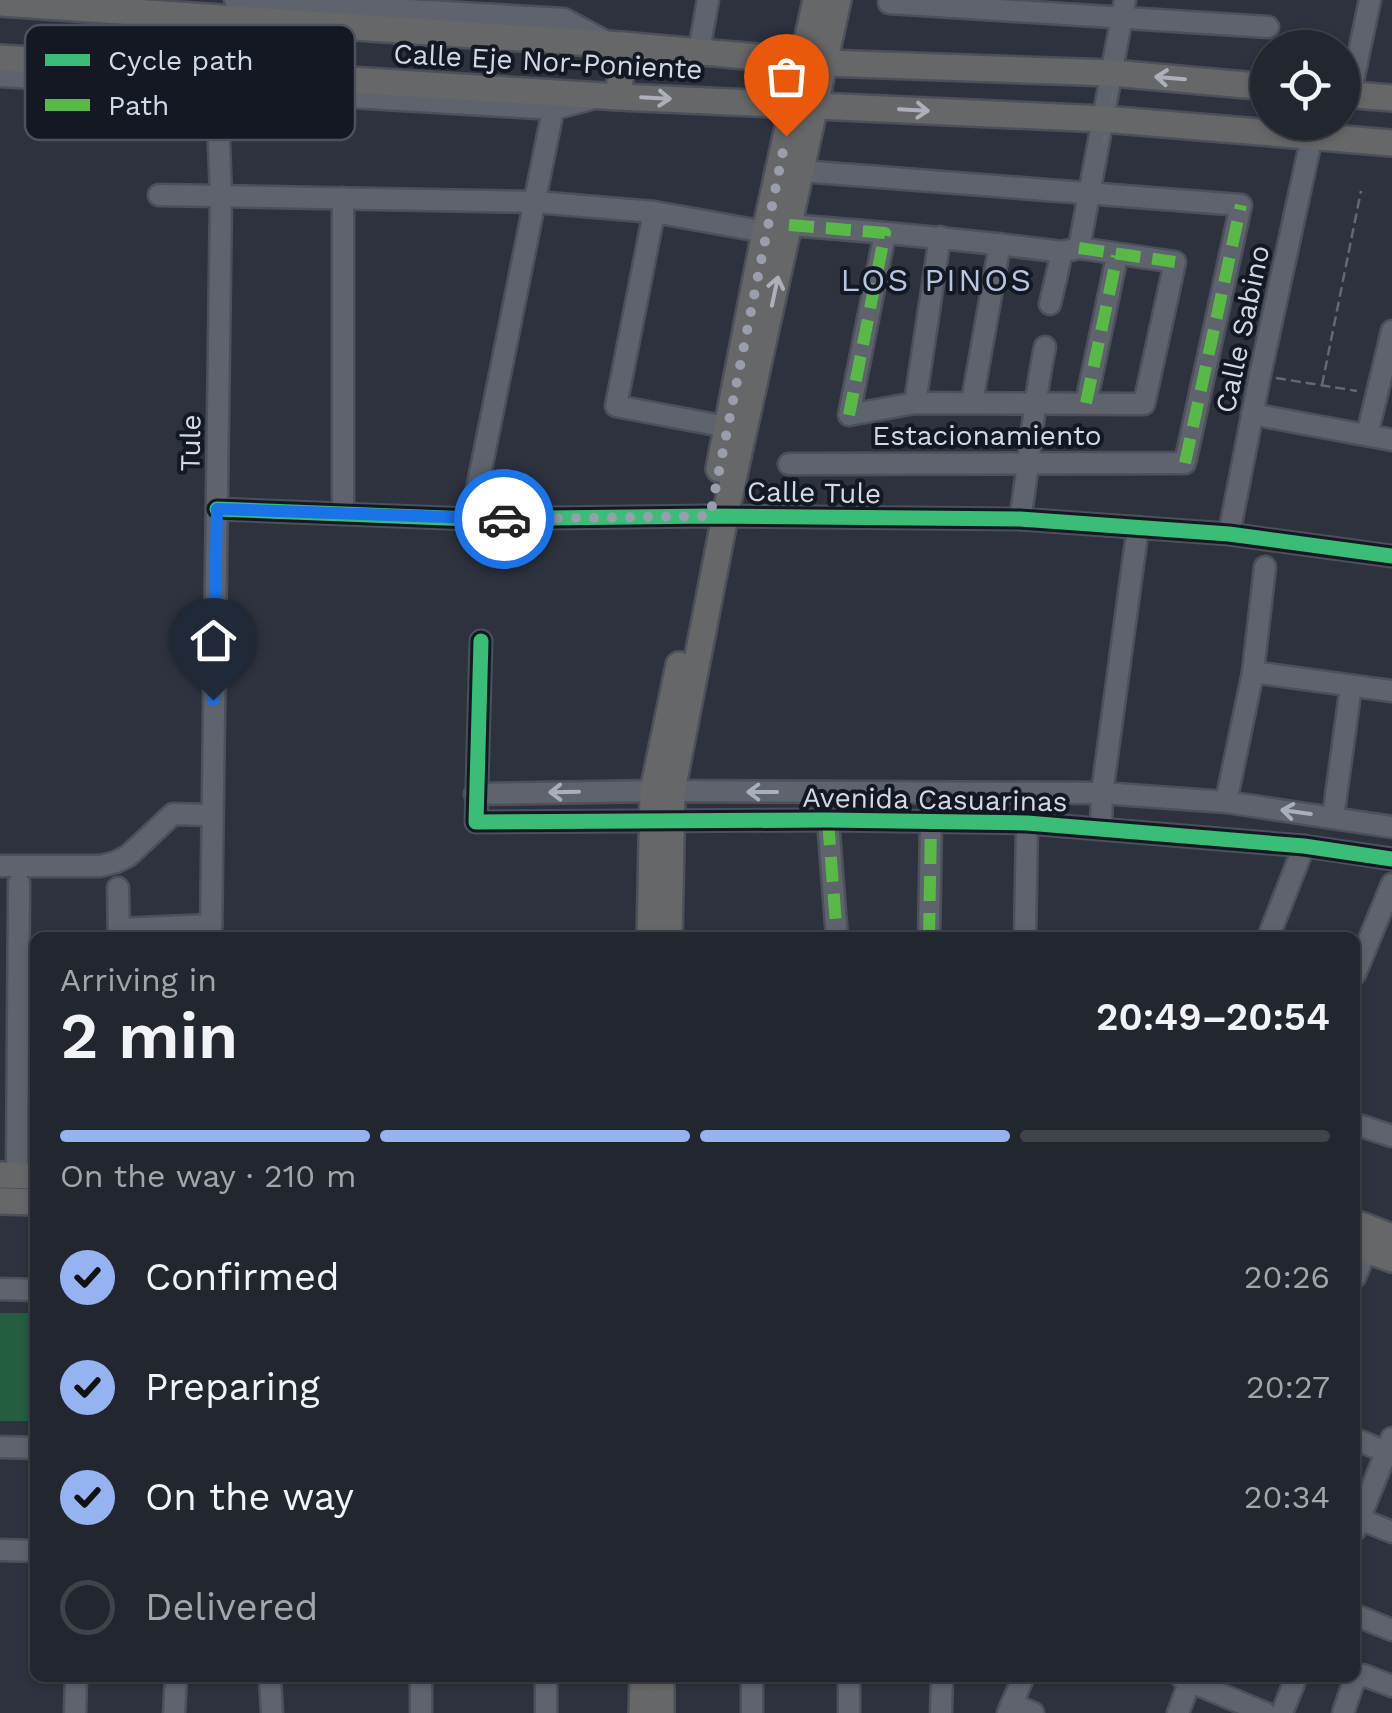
<!DOCTYPE html>
<meta charset="utf-8">
<style>
:root{--surface:#22262e;--page:#2a2e36;--text:#f1f3f6;--muted:#a2a5aa;--line:#3f434a;--accent:#95b2f1}
body{margin:0;font-family:"Work Sans",sans-serif;background:var(--page);color:var(--text);height:100vh;display:flex;flex-direction:column;font-size:38px;white-space:nowrap}
*{box-sizing:border-box;margin:0}
p{font-size:32px;color:var(--muted)}
.icon{flex:none;width:55px;height:55px;fill:none;stroke:currentColor;stroke-width:2;stroke-linecap:round;stroke-linejoin:round}
.map{position:relative;flex:1;overflow:hidden}
.details{position:absolute;left:30px;top:932px;width:1330px;height:750px;display:flex;flex-direction:column;background:var(--surface);border-radius:15px;box-shadow:0 2px 8px #0004,0 0 0 2px var(--line)}
.details>*{flex:none}
.controls{position:absolute;left:1250px;top:30px;display:grid;gap:20px}
.controls a{display:grid;place-items:center;width:110px;height:110px;border-radius:50%;background:var(--surface);box-shadow:0 2px 8px #0004,0 0 0 2px var(--line);font-size:50px}
.pin{position:absolute;display:grid;place-items:center;width:85px;height:85px;color:#fff;margin:-102px -42px;border-radius:50% 50% 50% 0;rotate:-45deg;box-shadow:0 0 10px #0007}
.pin .icon{rotate:45deg}
.courier{position:absolute;display:grid;place-items:center;width:100px;height:100px;margin:-50px;border:8px solid #1a73e8;border-radius:50%;background:#fff;color:#222;box-shadow:0 2px 12px #0007}
.overview em{font-style:normal;font-weight:600}
.overview div{display:flex;flex-direction:column-reverse}
.overview{display:flex;align-items:center;justify-content:space-between;height:170px;padding:0 30px}
h1{font-size:65px;font-weight:600;line-height:75px}
.bar{display:grid;grid-template-columns:repeat(4,1fr);gap:15px 10px;align-content:center;height:120px;padding:0 30px}
.bar i{height:12px;border-radius:8px;background:var(--line)}
.bar .on{background:var(--accent)}
.bar p{grid-column:span 4}
ol{padding:0 30px;list-style:none}
li{display:flex;align-items:center;gap:30px;height:110px}
li p{margin-inline-start:auto}
li .icon{padding:10px;border-radius:50%;background:var(--accent);color:#111;stroke-width:4}
li:last-child{color:var(--muted)}
li i{width:55px;height:55px;border:5px solid var(--line);border-radius:50%}
.map>svg:first-child{display:block}
</style>
<div class="map">
<svg width="1392" height="1713" viewBox="0 0 1392 1713">
<rect width="100%" height="100%" fill="#2d323e"/>
<path fill="#225e3f" d="M0,1313H33L32,1421H0Z"/>
<g fill="none" stroke-linecap="round" stroke-linejoin="round">
<defs>
<g id="minor">
<path d="M235,0L564,19L605,41"/>
<path d="M889,3L1268,27"/>
<path d="M699,51L708,0"/>
<path d="M0,76L554,109L591,99"/>
<path d="M1350,95L1370,0"/>
<path d="M159,195L536,202L654,212L765,232"/>
<path d="M654,212L616,406L727,427"/>
<path d="M789,225C880,232 971,240 1062,252L1079,248L1175,262L1144,404L915,403L849,415L885,233"/>
<path d="M1079,248L1125,0"/>
<path d="M1050,304L1062,252"/>
<path d="M972,402L1000,244"/>
<path d="M915,403L940,237"/>
<path d="M1086,403L1117,256"/>
<path d="M1252,414L1392,440"/>
<path d="M1367,435L1392,331"/>
<path d="M789,464L1185,463L1241,205L801,171"/>
<path d="M217,509L471,519L710,516L1020,519L1229,534L1392,556"/>
<path d="M343,514V198"/>
<path d="M471,519L555,100"/>
<path d="M1020,519C1030,461 1033,404 1045,347"/>
<path d="M1229,534L1260,375L1312,136"/>
<path d="M481,641L476,822L828,820L1027,823L1304,846L1392,859"/>
<path d="M1253,672L1392,691"/>
<path d="M475,794L653,791L1102,793L1226,802L1392,827"/>
<path d="M1226,802L1253,672L1265,567"/>
<path d="M1333,818L1351,686"/>
<path d="M828,820L837,938"/>
<path d="M1101,829L1102,793L1138,527"/>
<path d="M0,866H101L116,862L128,856L173,814L210,815"/>
<path d="M118,888L119,938"/>
<path d="M119,929L211,925"/>
<path d="M211,938L221,195L216,71"/>
<path d="M929,938L931,823"/>
<path d="M1025,938L1027,823"/>
<path d="M1268,938L1304,846"/>
<path d="M1355,974L1392,884"/>
<path d="M1355,1124L1392,1136"/>
<path d="M17,1176L19,883"/>
<path d="M1355,1277L1366,1250"/>
<path d="M0,1289L35,1290"/>
<path d="M1355,1439L1386,1452"/>
<path d="M0,1447L35,1448"/>
<path d="M1360,1519L1392,1532"/>
<path d="M1355,1530L1392,1438"/>
<path d="M0,1550L35,1551"/>
<path d="M1355,1615L1392,1630"/>
<path d="M270,1678L272,1713"/>
<path d="M546,1678V1713"/>
<path d="M849,1678V1713"/>
<path d="M1182,1678L1265,1713"/>
<path d="M1012,1704L1033,1713"/>
<path d="M75,1713L76,1678"/>
<path d="M174,1713L176,1678"/>
<path d="M421,1713V1678"/>
<path d="M752,1713V1678"/>
<path d="M941,1713L942,1678"/>
<path d="M1008,1713L1023,1678"/>
<path d="M1178,1713L1190,1681"/>
<path d="M1282,1713L1296,1678"/>
<path d="M1343,1713L1354,1681L1363,1675L1392,1686"/>
</g>
<g id="major">
<path d="M0,3L622,45L826,63L1112,73L1268,87"/>
<path d="M0,58L619,97L1103,119L1392,143"/>
<path d="M1342,94L1392,98"/>
<path d="M619,97L622,45"/>
<path d="M719,469L765,232L816,0"/>
<path d="M650,938L653,791L679,665"/>
<path d="M669,938L672,791L725,516L838,0"/>
<path d="M0,1175L35,1176"/>
<path d="M0,1201L35,1202"/>
<path d="M1355,1223L1392,1237"/>
<path d="M1355,1246L1392,1259"/>
<path d="M642,1713L643,1678"/>
<path d="M661,1713V1678"/>
</g>
</defs>
<use href="#minor" stroke="#4b505b" stroke-width="25"/>
<use href="#major" stroke="#4b505b" stroke-width="30"/>
<g stroke="#646870" stroke-width="2.5" stroke-dasharray="10 5" stroke-linecap="butt">
<path d="M1276,378L1357,391"/>
<path d="M1322,385L1361,191"/>
</g>
<use href="#minor" stroke="#5f636d" stroke-width="20"/>
<use href="#major" stroke="#666768" stroke-width="25"/>
<path stroke="#646870" stroke-width="2.5" stroke-dasharray="10 5" stroke-linecap="butt" d="M1103,145L1119,61"/>
<g stroke="#58b947" stroke-width="12" stroke-dasharray="25 12" stroke-linecap="butt">
<path d="M789,225L885,233L849,415"/>
<path d="M1079,248L1175,262"/>
<path d="M1086,403L1117,256"/>
<path d="M1185,463L1241,205"/>
<path d="M828,820L837,938"/>
<path d="M929,938L931,823"/>
</g>
<defs>
<g id="cycleway">
<path d="M217,509L471,519L710,516L1020,519L1229,534L1392,556"/>
<path d="M481,641L476,822L828,820L1027,823L1304,846L1392,859"/>
</g>
</defs>
<use href="#cycleway" stroke="#131822" stroke-width="21"/>
<use href="#cycleway" stroke="#3abd76" stroke-width="15"/>
</g>
<defs><path id="oneway-shaft" d="M-6 0H5M1.5-3L5.5 0L1.5 3" fill="none" stroke-width="1.6" stroke-linecap="round" stroke-linejoin="round" transform="scale(2.5)"/></defs>
<g stroke="#acb0bb">
<use href="#oneway-shaft" transform="translate(1170 78) rotate(-175)"/>
<use href="#oneway-shaft" transform="translate(656 98) rotate(3)"/>
<use href="#oneway-shaft" transform="translate(914 110) rotate(3)"/>
<use href="#oneway-shaft" transform="translate(775 291) rotate(-78)"/>
</g>
<g stroke="#a9afbc">
<use href="#oneway-shaft" transform="translate(564 792) rotate(179)"/>
<use href="#oneway-shaft" transform="translate(762 792) rotate(-180)"/>
<use href="#oneway-shaft" transform="translate(1296 812) rotate(-172)"/>
</g>
<g fill="none" stroke-linecap="round" stroke-linejoin="round">
<path stroke="#989eac" stroke-width="10" stroke-dasharray="0 18" d="M504,519L710,516L786,136"/>
<path stroke="#1a73e8" stroke-width="12" d="M213,700L217,509L504,519"/>
</g>
<g text-anchor="middle" stroke-width="8" stroke-linejoin="round" paint-order="stroke">
<g font-size="28" fill="#d1d8e7" stroke="#131822">
<text transform="translate(548 61) rotate(3)" y="10">Calle Eje Nor-Poniente</text>
<text transform="translate(1242 329) rotate(-78)" y="10">Calle Sabino</text>
<text x="987" y="445">Estacionamiento</text>
<text transform="translate(190 443) rotate(-89)" y="10">Tule</text>
<text transform="translate(814 492) rotate(1)" y="10">Calle Tule</text>
<text transform="translate(935 799) rotate(1)" y="10">Avenida Casuarinas</text>
</g>
<g font-size="32" letter-spacing="2.5" fill="#b7c5e2" stroke="#131822">
<text x="937" y="291">LOS PINOS</text>
</g>
</g>
<rect x="25" y="25" width="330" height="115" rx="15" fill="#131822" stroke="#4c525d" stroke-width="2.5"/>
<rect x="45" y="54" width="45" height="12" fill="#3abd76"/>
<rect x="45" y="99" width="45" height="12" fill="#58b947"/>
<g font-size="28" fill="#d1d8e7">
<text x="108" y="70">Cycle path</text>
<text x="108" y="115">Path</text>
</g>
</svg>
<div class="controls">
<a><svg class="icon" aria-label="locate" viewBox="0 0 24 24"><circle cx="12" cy="12" r="6"/><path d="M12 2v4M12 18v4M2 12h4M18 12h4"/></svg></a>
</div>
<div class="pin" style="left:786px;top:136px;background:#ea580c"><svg class="icon" aria-label="bag" viewBox="0 0 24 24"><path d="M5 8h14l-1 12H6zM9 8a3 3 0 0 1 6 0"/></svg></div>
<div class="pin" style="left:213px;top:700px;background:#1f2937"><svg class="icon" aria-label="home" viewBox="0 0 24 24"><path d="M3 11l9-7 9 7M6 9v11h12V9"/></svg></div>
<div class="courier" style="left:504px;top:519px"><svg class="icon" aria-label="car" viewBox="0 0 24 24"><path d="M5 17H2v-5l4-1 3-4h7l3 4 3 1v5h-3M9 17h6M6 11h13"/><circle cx="7" cy="17" r="2"/><circle cx="17" cy="17" r="2"/></svg></div>
<section class="details">
<div class="overview"><div><h1>2 min</h1><p>Arriving in</p></div><em>20:49–20:54</em></div>
<div class="bar"><i class="on"></i><i class="on"></i><i class="on"></i><i></i><p>On the way · 210 m</p></div>
<ol>
<li><svg class="icon" aria-label="check" viewBox="0 0 24 24"><path d="M5 12l5 5 9-10"/></svg>Confirmed<p>20:26</p></li>
<li><svg class="icon" aria-label="check" viewBox="0 0 24 24"><path d="M5 12l5 5 9-10"/></svg>Preparing<p>20:27</p></li>
<li><svg class="icon" aria-label="check" viewBox="0 0 24 24"><path d="M5 12l5 5 9-10"/></svg>On the way<p>20:34</p></li>
<li><i></i>Delivered</li>
</ol>
</section>
</div>
